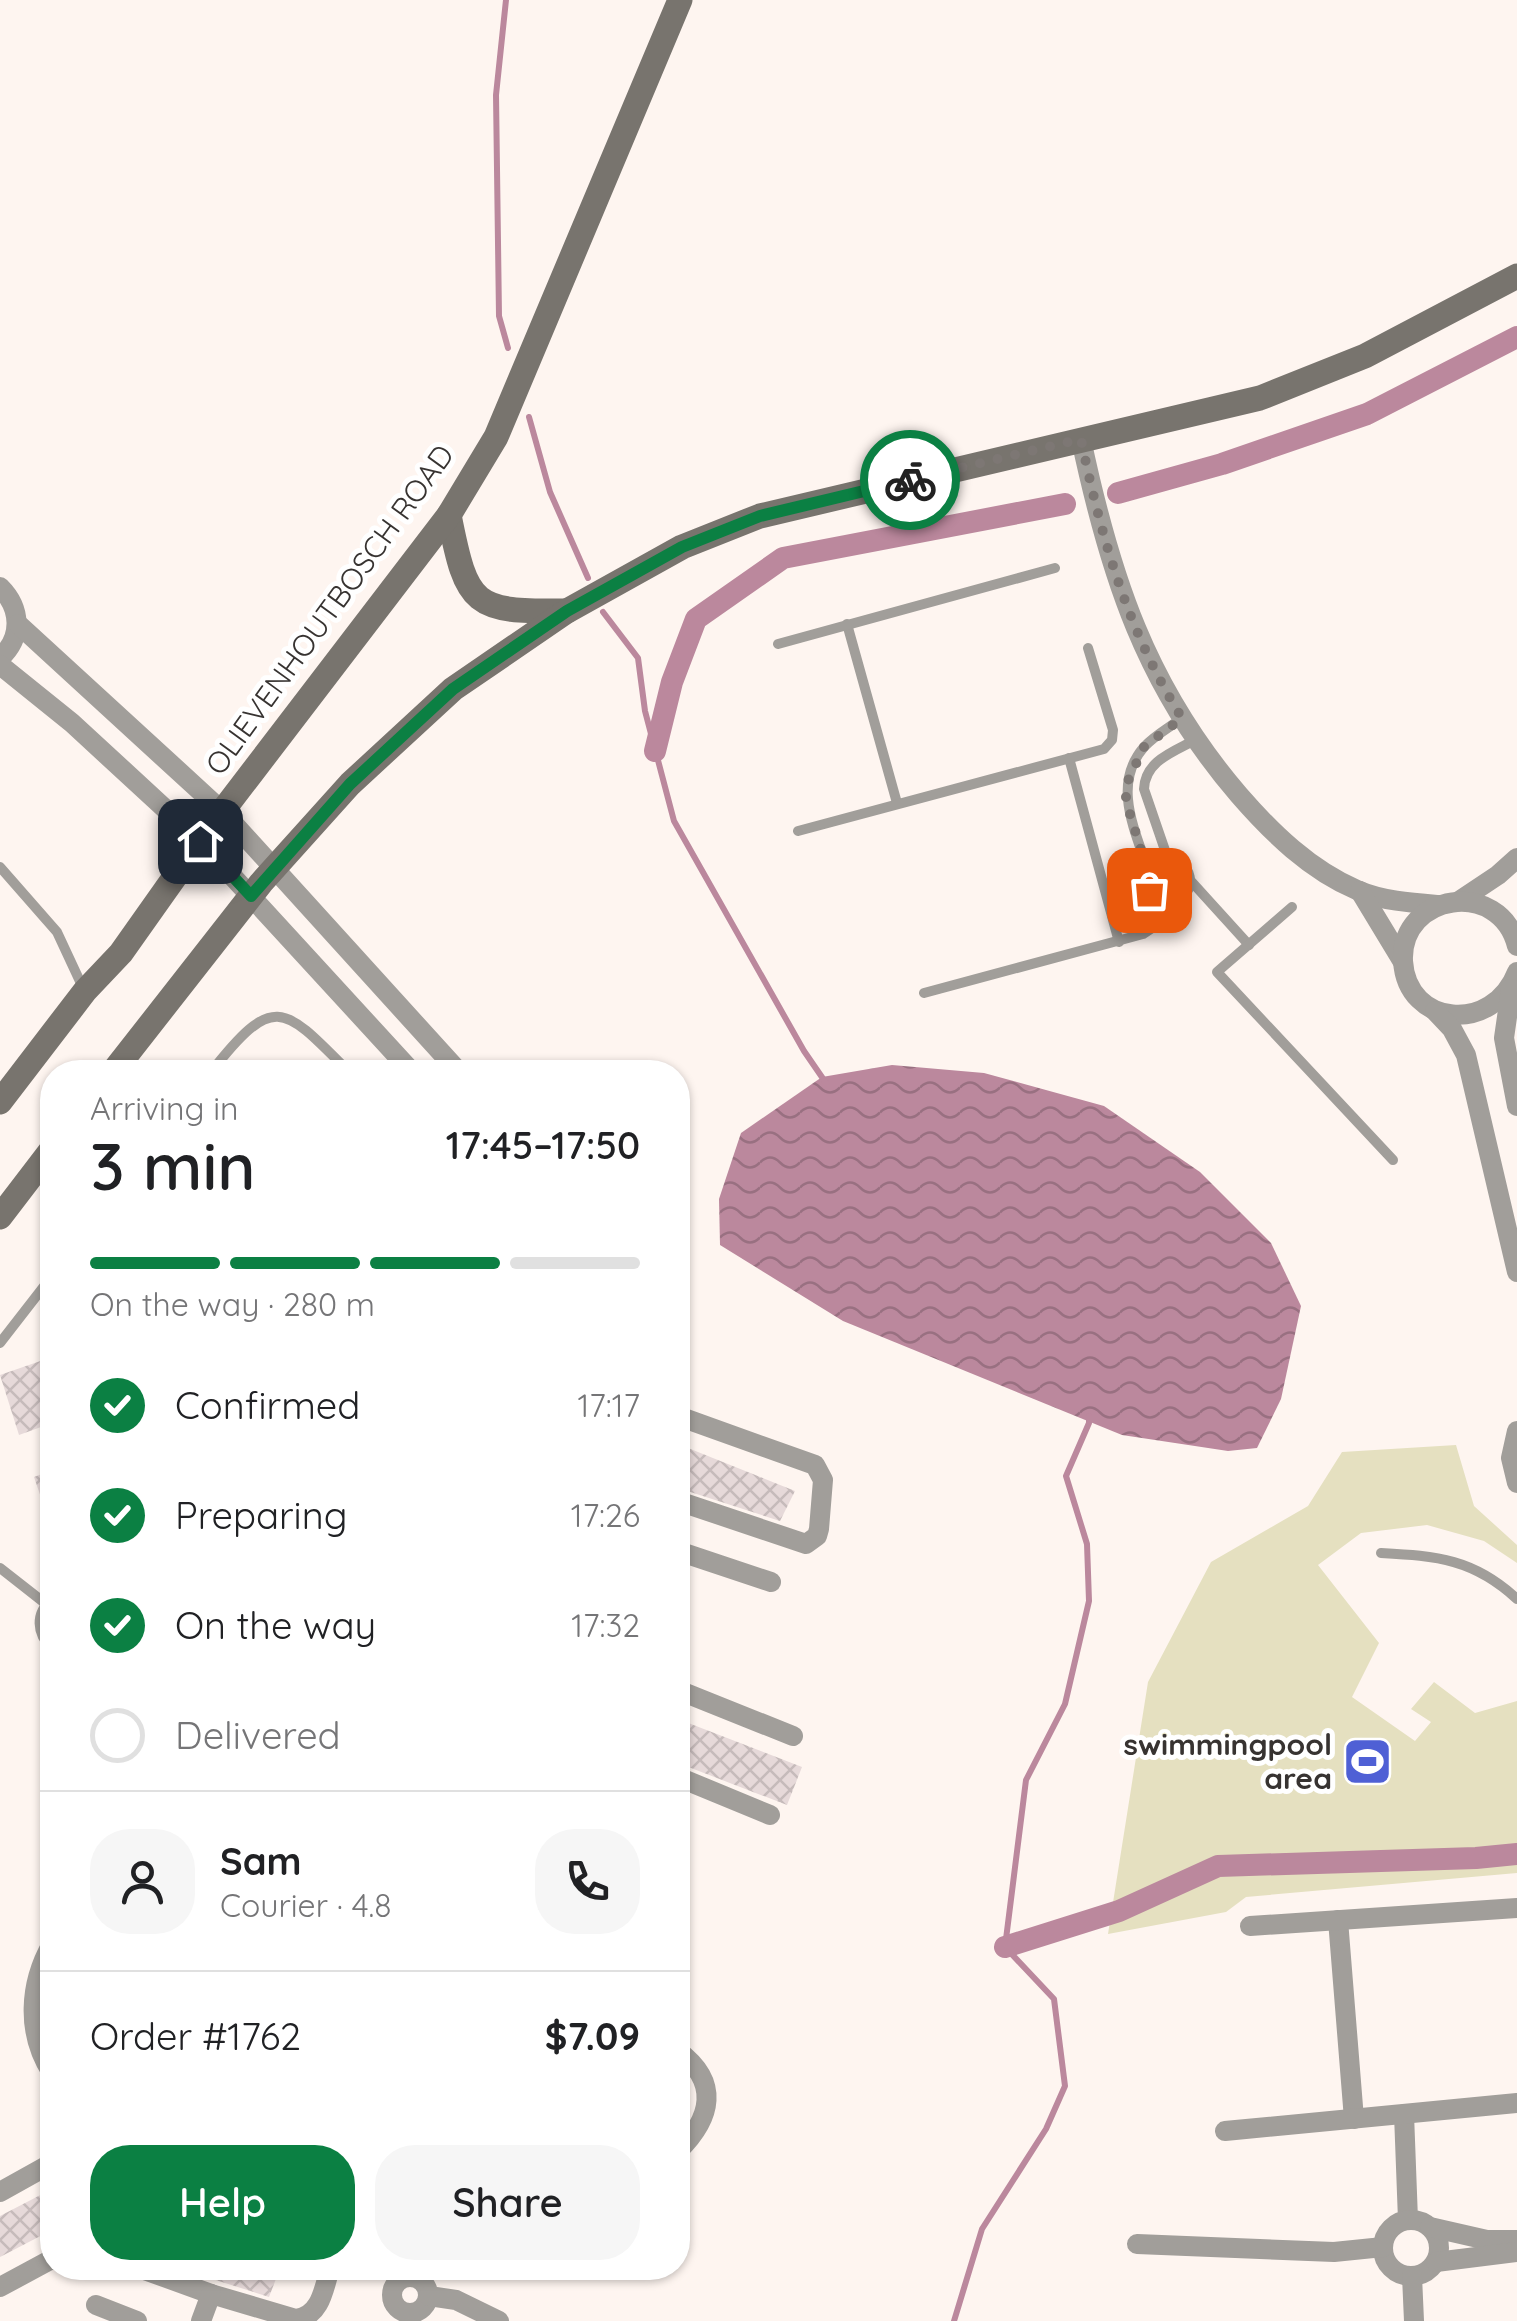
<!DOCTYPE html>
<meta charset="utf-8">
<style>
:root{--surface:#fff;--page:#f6f6f6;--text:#202124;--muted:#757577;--line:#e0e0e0;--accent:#0b8043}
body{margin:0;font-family:Quicksand,sans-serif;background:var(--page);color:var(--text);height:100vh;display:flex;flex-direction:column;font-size:38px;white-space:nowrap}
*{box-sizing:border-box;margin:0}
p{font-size:32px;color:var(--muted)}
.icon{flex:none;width:55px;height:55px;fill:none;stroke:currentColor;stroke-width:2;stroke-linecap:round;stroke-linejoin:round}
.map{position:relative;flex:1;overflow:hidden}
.side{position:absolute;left:40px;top:1060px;width:650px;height:1220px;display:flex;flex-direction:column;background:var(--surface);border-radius:40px;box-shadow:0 2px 8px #0004}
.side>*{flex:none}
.pin{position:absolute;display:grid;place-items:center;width:85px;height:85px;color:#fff;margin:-42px;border-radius:20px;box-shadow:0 5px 15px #0006}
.courier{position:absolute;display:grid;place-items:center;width:100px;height:100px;margin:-50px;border:8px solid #0b8043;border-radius:50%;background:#fff;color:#222;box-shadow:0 2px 12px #0007}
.summary em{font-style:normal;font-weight:600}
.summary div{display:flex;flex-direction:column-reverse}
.summary{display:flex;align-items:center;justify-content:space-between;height:170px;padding:0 50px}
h1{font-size:65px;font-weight:600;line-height:75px}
.bar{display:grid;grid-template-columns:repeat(4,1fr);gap:15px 10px;align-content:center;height:120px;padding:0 50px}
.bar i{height:12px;border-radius:8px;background:var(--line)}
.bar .active{background:var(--accent)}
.bar p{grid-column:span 4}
.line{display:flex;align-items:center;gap:25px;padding:0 50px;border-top:2px solid var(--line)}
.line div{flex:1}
.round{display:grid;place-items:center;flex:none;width:105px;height:105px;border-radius:40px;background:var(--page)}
ol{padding:0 50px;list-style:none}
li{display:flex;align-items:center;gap:30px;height:110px}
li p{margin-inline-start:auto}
li .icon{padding:10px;border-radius:50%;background:var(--accent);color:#fff;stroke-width:4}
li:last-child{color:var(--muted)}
li i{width:55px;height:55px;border:5px solid var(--line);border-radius:50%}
.action{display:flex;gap:20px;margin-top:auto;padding:20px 50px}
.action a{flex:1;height:115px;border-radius:40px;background:var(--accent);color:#fff;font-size:40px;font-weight:600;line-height:115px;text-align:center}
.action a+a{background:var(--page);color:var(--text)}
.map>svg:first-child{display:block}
</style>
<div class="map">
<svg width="1517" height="2321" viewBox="0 0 1517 2321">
<defs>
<pattern id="water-waves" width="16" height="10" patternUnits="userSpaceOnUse" patternTransform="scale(2.5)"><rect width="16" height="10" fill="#bb889d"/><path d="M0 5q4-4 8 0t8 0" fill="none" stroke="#997081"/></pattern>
<pattern id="building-cross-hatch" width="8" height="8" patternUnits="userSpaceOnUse" patternTransform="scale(2.5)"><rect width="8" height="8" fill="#e6d9d9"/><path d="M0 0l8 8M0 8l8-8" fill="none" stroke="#c6bbbb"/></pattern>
</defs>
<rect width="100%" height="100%" fill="#fef5f0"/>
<path fill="#e5e0c0" d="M1456,1445L1474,1506L1517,1545V1563L1484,1541L1427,1525L1361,1533L1318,1565L1379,1643L1352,1697L1415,1741L1431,1722L1411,1709L1434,1682L1475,1713L1517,1701V1873L1246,1897L1226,1912L1108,1934L1148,1682L1211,1562L1308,1506L1342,1452Z"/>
<path fill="url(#water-waves)" d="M892,1065L984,1073L1104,1106L1200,1172L1271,1243L1301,1306L1281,1399L1257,1448L1228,1451L1122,1435L843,1321L720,1245L719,1199L741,1133L822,1077Z"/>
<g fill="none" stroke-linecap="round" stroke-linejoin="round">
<g stroke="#bb889d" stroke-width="6">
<path d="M506,0L496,95L499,316L508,348"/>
<path d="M529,417L550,492L588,578"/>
<path d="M603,612L638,658L645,711L674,821L804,1051L826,1083"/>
<path d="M954,2321L982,2229L1046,2129L1065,2086L1054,1999L1005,1947L1026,1780L1065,1704L1089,1601L1087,1544L1066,1476L1089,1423V1416"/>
</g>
<g stroke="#bb889d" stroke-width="22">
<path d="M1118,493L1222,464L1367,414L1517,337"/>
<path d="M655,751L672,682L696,619L783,558L1065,504"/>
<path d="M1005,1947L1119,1911L1218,1866L1476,1858L1517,1854"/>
</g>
</g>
<g fill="url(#building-cross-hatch)">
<path d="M52,1357V1423L19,1435L0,1375Z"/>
<path d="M678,1444L795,1491L780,1521L678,1488Z"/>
<path d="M52,1470V1524H50L34,1477Z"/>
<path d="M678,1719L802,1767L787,1805L678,1763Z"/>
<path d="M52,2189V2230L0,2257V2216Z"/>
<path d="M178,2268H269L279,2271L269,2297Z"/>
</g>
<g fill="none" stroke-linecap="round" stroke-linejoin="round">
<g stroke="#a19e9a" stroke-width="10">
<path d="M847,624L897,803"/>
<path d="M778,644L1055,568"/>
<path d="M1069,758L1119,942"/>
<path d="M798,831L1104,749L1112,740L1113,730L1088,648"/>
<path d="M1168,859L1144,789C1145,761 1173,752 1195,740"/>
<circle cx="1169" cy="881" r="21"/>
<path d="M0,867L57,932L84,990"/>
<path d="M1149,873C1136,832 1111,785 1144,747C1154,736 1170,727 1182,718"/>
<path d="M1190,880L1249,945"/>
<path d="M1292,907L1217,972L1393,1160"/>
<path d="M924,993L1143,934L1170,916L1178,900"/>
<path d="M211,1072C274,992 283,1005 349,1072"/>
<path d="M0,1343L52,1276"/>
<path d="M1381,1553C1437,1556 1474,1559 1517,1599"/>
<path d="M0,1568L46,1604"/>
<path d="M52,1599C35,1613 36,1634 52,1648"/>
</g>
<g stroke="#a19e9a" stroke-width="20">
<path d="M1081,439C1110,576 1146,687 1239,795C1272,833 1310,870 1357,890C1382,901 1412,903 1439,905"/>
<path d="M0,587C21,608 23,637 0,658"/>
<path d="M18,624L222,811L459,1072"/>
<path d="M0,665L72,723L200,841L412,1072"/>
<path d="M1360,891L1403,962"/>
<path d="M1459,901L1498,875L1517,858"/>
<path d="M1517,946C1500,878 1400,893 1403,961C1407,1027 1493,1034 1517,972"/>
<path d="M1511,989L1504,1038L1517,1106"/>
<path d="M1435,1011L1452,1029L1466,1055L1517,1272"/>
<path d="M678,1416L815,1465L823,1480L819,1529L817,1536L806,1544L678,1501"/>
<path d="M1517,1431L1511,1458L1517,1483"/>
<path d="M678,1551L771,1582"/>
<path d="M678,1690L793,1736"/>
<path d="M678,1777L770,1815"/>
<path d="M1338,1920L1354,2119"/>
<path d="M1250,1926L1517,1908"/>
<path d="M52,1944C29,1984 26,2033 52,2073"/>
<path d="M678,2051C720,2082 712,2118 678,2151"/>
<path d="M1404,2114L1408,2220"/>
<path d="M1225,2131L1517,2103"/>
<path d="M0,2192L52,2163"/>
<circle cx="1411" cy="2248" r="28"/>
<path d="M1430,2227L1487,2240H1517"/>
<path d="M1137,2244L1334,2252L1383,2247"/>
<path d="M1436,2262L1517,2252"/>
<path d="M139,2268L211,2294L296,2319C321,2316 324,2288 330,2268"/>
<path d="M1412,2276L1414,2321"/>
<circle cx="410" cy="2295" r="18"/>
<path d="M0,2287L52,2259"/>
<path d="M429,2296L456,2300L499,2321"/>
<path d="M96,2305L137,2321"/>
<path d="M201,2321L211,2294"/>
</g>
<g stroke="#78746e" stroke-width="25">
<path d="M449,515C467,607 473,612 567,611"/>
<path d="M113,1072L261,883L350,784L453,689L567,611L682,547L760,516L1260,398L1365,356L1517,276"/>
<path d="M0,1102L85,991L121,953L208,830L449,515L496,437L680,0"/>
<path d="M0,1217L52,1149"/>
</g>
</g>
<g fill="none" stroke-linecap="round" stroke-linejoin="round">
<path stroke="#7d7774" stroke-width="10" stroke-dasharray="0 18" d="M910,480L1081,439C1101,537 1128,632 1182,718L1144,747L1126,785V801L1148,873L1149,890"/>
<path stroke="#0b8043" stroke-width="12" d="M200,841L251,896L350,784L453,689L567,611L682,547L760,516L910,480"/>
</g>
<defs>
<symbol id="stadium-square" viewBox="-11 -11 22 22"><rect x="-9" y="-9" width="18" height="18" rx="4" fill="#4f60d5" stroke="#fff"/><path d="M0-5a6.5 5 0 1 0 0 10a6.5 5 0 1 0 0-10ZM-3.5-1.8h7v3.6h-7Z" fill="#fff"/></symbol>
</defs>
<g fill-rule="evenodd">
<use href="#stadium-square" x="1340" y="1734" width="55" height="55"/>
</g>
<g text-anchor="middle" stroke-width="10" stroke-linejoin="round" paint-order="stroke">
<g font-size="30" fill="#373331" stroke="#fff">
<text transform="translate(330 610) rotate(-54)" y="10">OLIEVENHOUTBOSCH ROAD</text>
</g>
<g font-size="30" font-weight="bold" fill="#373331" stroke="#fff" text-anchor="end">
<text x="1332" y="1755">swimmingpool<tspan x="1332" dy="34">area</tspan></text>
</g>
</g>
</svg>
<div class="pin" style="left:1149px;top:890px;background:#ea580c"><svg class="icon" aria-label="bag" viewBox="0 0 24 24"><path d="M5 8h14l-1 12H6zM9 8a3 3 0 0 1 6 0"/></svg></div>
<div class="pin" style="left:200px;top:841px;background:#1f2937"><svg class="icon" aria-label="home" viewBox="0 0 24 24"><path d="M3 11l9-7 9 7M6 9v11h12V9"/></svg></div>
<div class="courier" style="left:910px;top:480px"><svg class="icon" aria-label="bike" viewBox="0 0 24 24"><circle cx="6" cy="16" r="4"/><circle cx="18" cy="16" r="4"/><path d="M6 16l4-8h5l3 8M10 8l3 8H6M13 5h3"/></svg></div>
<section class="side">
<div class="summary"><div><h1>3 min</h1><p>Arriving in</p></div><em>17:45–17:50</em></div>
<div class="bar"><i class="active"></i><i class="active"></i><i class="active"></i><i></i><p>On the way · 280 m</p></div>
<ol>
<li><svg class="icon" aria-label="check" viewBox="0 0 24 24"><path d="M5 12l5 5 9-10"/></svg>Confirmed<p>17:17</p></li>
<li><svg class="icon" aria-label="check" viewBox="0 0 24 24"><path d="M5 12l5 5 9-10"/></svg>Preparing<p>17:26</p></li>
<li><svg class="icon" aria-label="check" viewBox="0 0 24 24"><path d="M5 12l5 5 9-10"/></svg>On the way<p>17:32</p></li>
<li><i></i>Delivered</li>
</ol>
<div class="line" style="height:180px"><a class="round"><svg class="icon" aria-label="person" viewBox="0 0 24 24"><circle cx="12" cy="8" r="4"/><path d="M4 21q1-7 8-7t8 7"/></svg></a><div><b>Sam</b><p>Courier · 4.8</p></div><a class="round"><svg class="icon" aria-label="phone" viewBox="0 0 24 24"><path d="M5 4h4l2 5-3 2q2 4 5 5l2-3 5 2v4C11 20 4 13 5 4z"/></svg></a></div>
<div class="line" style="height:130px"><div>Order #1762</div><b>$7.09</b></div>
<div class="action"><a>Help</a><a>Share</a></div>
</section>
</div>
